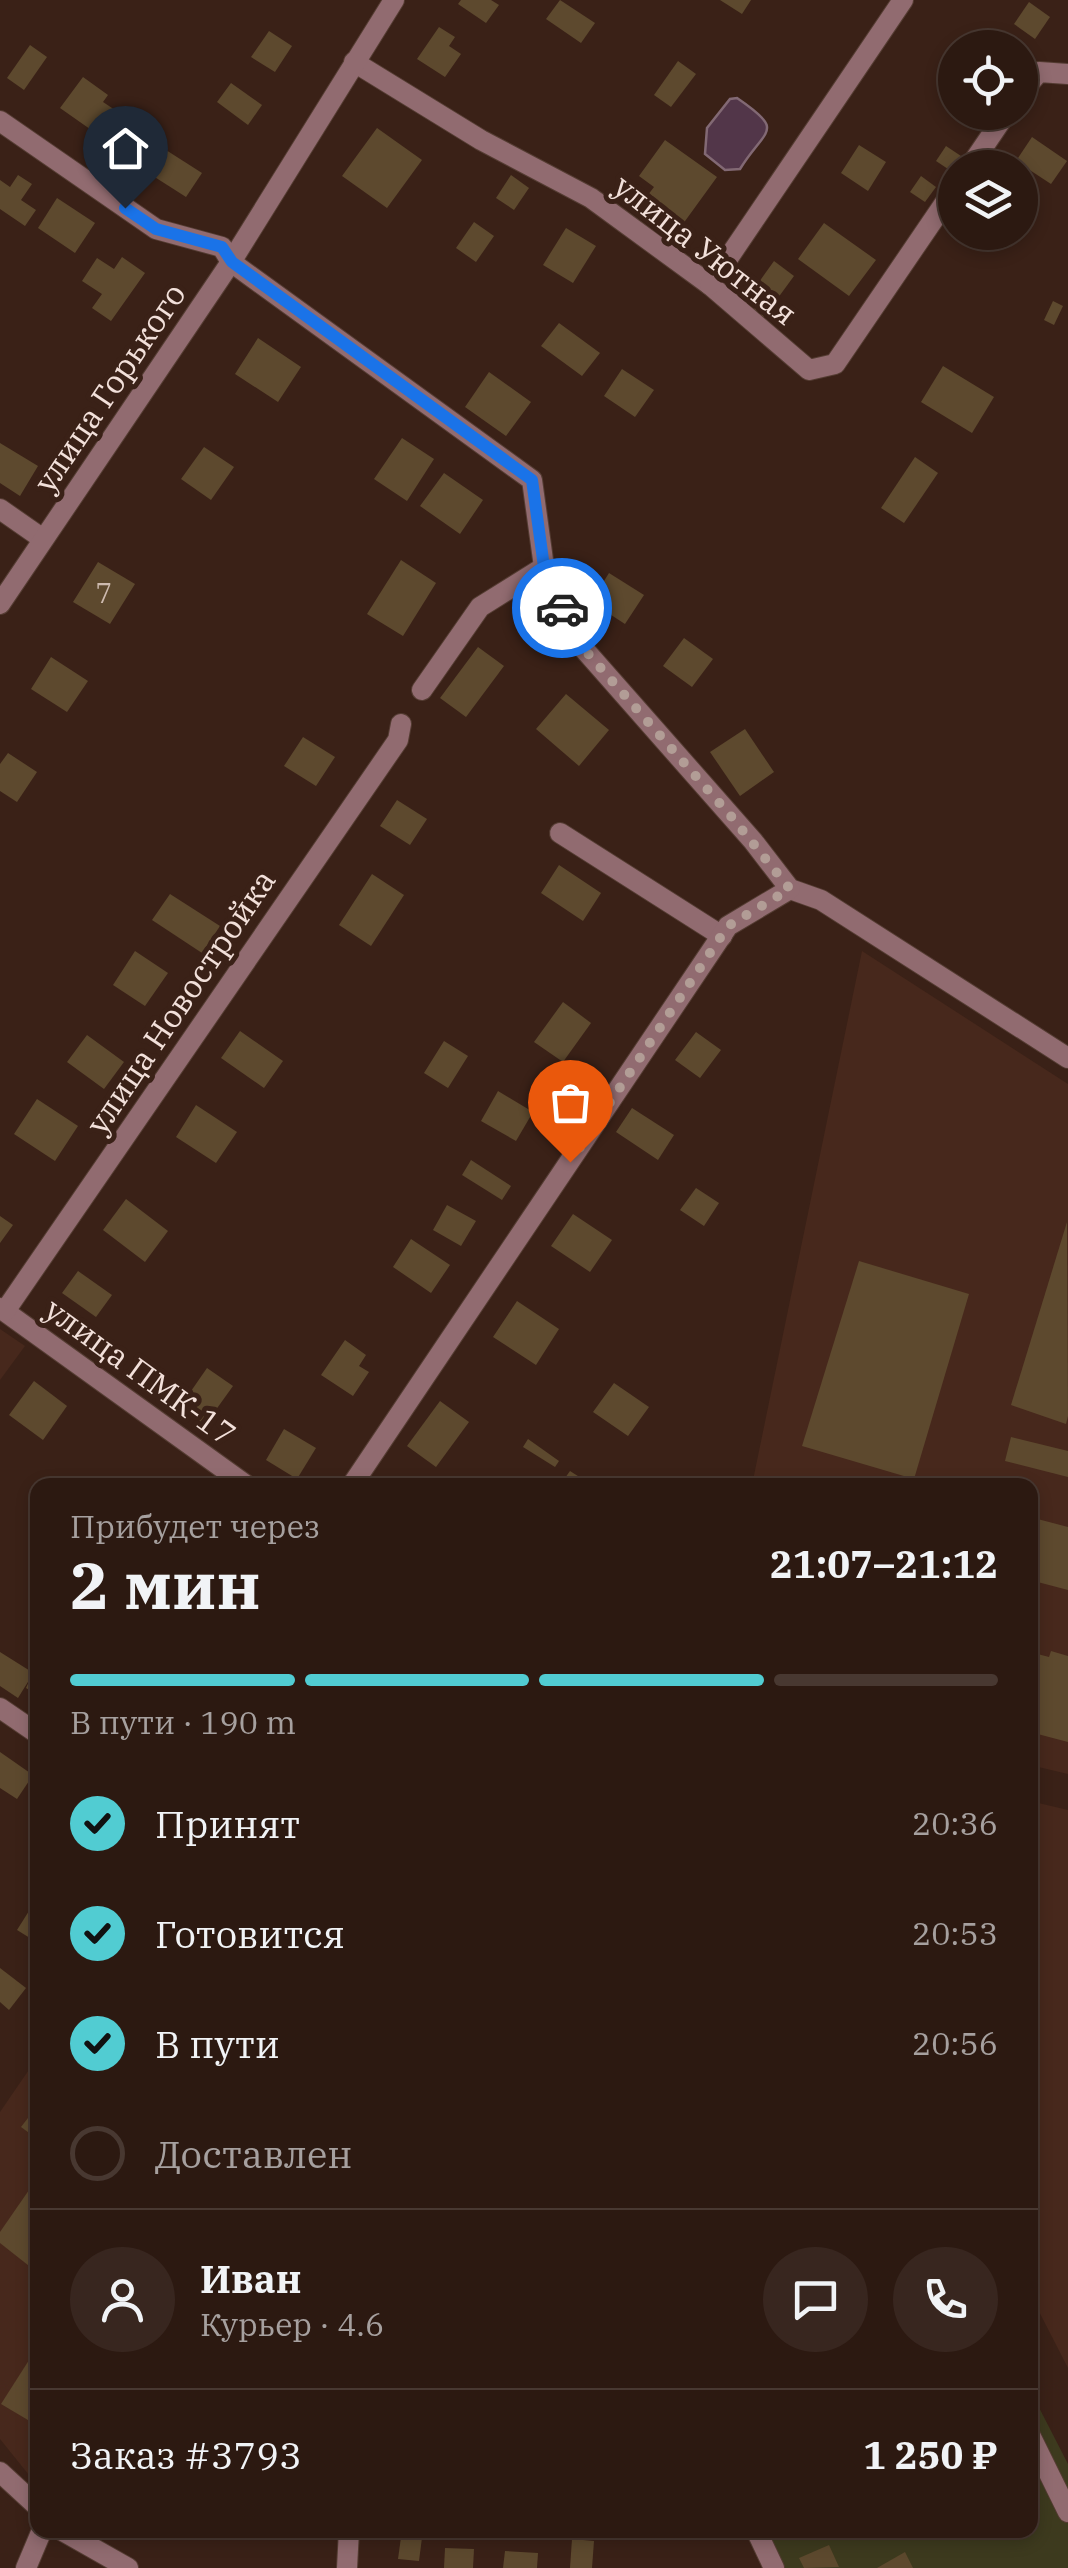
<!DOCTYPE html>
<html lang="ru">
<meta charset="utf-8">
<style>
:root{--surface:#2c1911;--page:#38261f;--text:#f1f3f6;--muted:#a6a09f;--line:#483831;--accent:#51ccd2}
body{margin:0;font-family:"IBM Plex Serif",serif;background:var(--page);color:var(--text);height:100vh;display:flex;flex-direction:column;font-size:38px;white-space:nowrap}
*{box-sizing:border-box;margin:0}
p{font-size:32px;color:var(--muted)}
.icon{flex:none;width:55px;height:55px;fill:none;stroke:currentColor;stroke-width:2;stroke-linecap:round;stroke-linejoin:round}
.map{position:relative;flex:1;overflow:hidden}
.panel{position:absolute;left:30px;top:1478px;width:1008px;height:1060px;display:flex;flex-direction:column;background:var(--surface);border-radius:20px;box-shadow:0 5px 15px #0003,0 0 0 2px var(--line)}
.panel>*{flex:none}
.tools{position:absolute;left:938px;top:30px;display:grid;gap:20px}
.tools a{display:grid;place-items:center;width:100px;height:100px;border-radius:50%;background:var(--surface);box-shadow:0 5px 15px #0003,0 0 0 2px var(--line);font-size:50px}
.pin{position:absolute;display:grid;place-items:center;width:85px;height:85px;color:#fff;margin:-102px -42px;border-radius:50% 50% 50% 0;rotate:-45deg;box-shadow:0 0 10px #0007}
.pin .icon{rotate:45deg}
.courier{position:absolute;display:grid;place-items:center;width:100px;height:100px;margin:-50px;border:8px solid #1a73e8;border-radius:50%;background:#fff;color:#222;box-shadow:0 2px 12px #0007}
.head em{font-style:normal;font-weight:800}
.head div{display:flex;flex-direction:column-reverse}
.head{display:flex;align-items:center;justify-content:space-between;height:170px;padding:0 40px}
h1{font-size:65px;font-weight:800;line-height:75px}
.bar{display:grid;grid-template-columns:repeat(4,1fr);gap:15px 10px;align-content:center;height:120px;padding:0 40px}
.bar i{height:12px;border-radius:8px;background:var(--line)}
.bar .on{background:var(--accent)}
.bar p{grid-column:span 4}
.line{display:flex;align-items:center;gap:25px;padding:0 40px;border-top:2px solid var(--line)}
.line div{flex:1}
.round{display:grid;place-items:center;flex:none;width:105px;height:105px;border-radius:52px;background:var(--page)}
ol{padding:0 40px;list-style:none}
li{display:flex;align-items:center;gap:30px;height:110px}
li p{margin-inline-start:auto}
li .icon{padding:10px;border-radius:50%;background:var(--accent);color:#111;stroke-width:4}
li:last-child{color:var(--muted)}
li i{width:55px;height:55px;border:5px solid var(--line);border-radius:50%}
.map>svg:first-child{display:block}
</style>
<div class="map">
<svg width="1068" height="2568" viewBox="0 0 1068 2568">
<rect width="100%" height="100%" fill="#3a2117"/>
<g fill="#47281c">
<path d="M862,951L1068,1084V1774L1030,1765V1485H752Z"/>
<path d="M0,1329L25,1346L0,1380Z"/>
<path d="M1030,1801L1068,1810V2368L1030,2294Z"/>
<path d="M37,2058V2485L0,2439V2112Z"/>
</g>
<path fill="#3d3a1e" d="M1030,2390L1068,2464V2568H782L764,2530H1030Z"/>
<path fill="#523649" stroke="#826974" stroke-width="2.5" d="M737,98C787,132 765,128 740,169L725,170L705,154L707,128L730,99Z"/>
<g fill="#5d492e">
<path d="M461,0H491L499,5L486,23L458,4Z"/>
<path d="M560,0L595,23L581,43L546,19Z"/>
<path d="M720,0H751L742,14Z"/>
<path d="M1029,2L1050,17L1035,39L1014,24Z"/>
<path d="M439,27L455,37L449,46L461,54L445,77L417,59Z"/>
<path d="M269,31L292,46L275,72L251,57Z"/>
<path d="M30,45L47,57L24,90L7,78Z"/>
<path d="M678,61L696,74L671,107L654,95Z"/>
<path d="M83,77L108,95L103,102L115,110L97,134L60,108Z"/>
<path d="M231,83L262,105L248,125L217,102Z"/>
<path d="M377,128L422,160L387,208L342,176Z"/>
<path d="M1032,137L1067,161L1051,184L1016,161Z"/>
<path d="M665,140L717,177L672,239L635,212L654,187L639,176Z"/>
<path d="M859,145L886,162L868,191L841,173Z"/>
<path d="M946,146L961,156L951,171L936,161Z"/>
<path d="M166,150L202,173L186,197L150,174Z"/>
<path d="M18,175L32,184L21,200L36,210L25,226L0,209V180L10,187Z"/>
<path d="M511,175L529,188L514,210L496,198Z"/>
<path d="M921,176L936,187L925,202L910,192Z"/>
<path d="M57,198L95,223L75,253L38,228Z"/>
<path d="M1020,200L1038,211L1023,235L1020,233Z"/>
<path d="M474,222L494,236L476,262L456,248Z"/>
<path d="M824,223L876,260L849,296L798,259Z"/>
<path d="M566,228L596,246L573,283L543,265Z"/>
<path d="M122,257L145,273L111,321L92,308L102,294L82,281L97,258L114,269Z"/>
<path d="M774,261L794,276L761,321L741,307Z"/>
<path d="M1053,301L1063,306L1054,325L1044,320Z"/>
<path d="M559,323L600,353L582,376L541,346Z"/>
<path d="M258,338L301,367L278,402L235,374Z"/>
<path d="M943,366L994,397L972,433L921,402Z"/>
<path d="M622,369L654,390L635,417L604,396Z"/>
<path d="M489,372L531,402L506,436L465,407Z"/>
<path d="M402,438L434,459L407,501L374,479Z"/>
<path d="M0,443L38,466L20,496L0,483Z"/>
<path d="M204,447L234,467L211,500L181,479Z"/>
<path d="M915,457L938,473L904,523L881,508Z"/>
<path d="M444,473L483,500L460,534L420,506Z"/>
<path d="M401,560L436,583L403,636L367,614Z"/>
<path d="M98,562L135,584L110,624L73,602Z"/>
<path d="M609,573L644,595L625,624L591,602Z"/>
<path d="M684,638L713,659L692,687L663,666Z"/>
<path d="M478,647L504,666L466,717L440,698Z"/>
<path d="M51,657L88,681L67,712L31,689Z"/>
<path d="M566,694L609,730L579,766L536,729Z"/>
<path d="M745,729L774,772L740,796L710,752Z"/>
<path d="M303,737L335,757L316,786L284,766Z"/>
<path d="M8,753L37,772L17,802L0,791V764Z"/>
<path d="M397,800L427,819L410,845L380,826Z"/>
<path d="M559,865L601,893L583,921L541,893Z"/>
<path d="M372,874L404,895L371,946L339,925Z"/>
<path d="M170,894L220,926L202,953L152,920Z"/>
<path d="M135,951L168,973L145,1006L113,985Z"/>
<path d="M563,1002L591,1023L563,1062L534,1042Z"/>
<path d="M240,1031L283,1061L264,1088L221,1058Z"/>
<path d="M696,1032L721,1050L700,1078L675,1060Z"/>
<path d="M87,1035L124,1062L104,1089L67,1062Z"/>
<path d="M444,1041L468,1056L448,1088L424,1073Z"/>
<path d="M498,1091L533,1112L516,1141L481,1121Z"/>
<path d="M37,1099L78,1126L55,1161L14,1134Z"/>
<path d="M196,1105L237,1132L216,1163L176,1137Z"/>
<path d="M632,1108L674,1135L658,1160L616,1132Z"/>
<path d="M471,1160L511,1186L502,1200L462,1175Z"/>
<path d="M696,1188L719,1203L704,1226L680,1210Z"/>
<path d="M126,1199L168,1231L145,1262L103,1230Z"/>
<path d="M447,1205L476,1221L461,1246L433,1230Z"/>
<path d="M573,1214L612,1240L590,1272L551,1246Z"/>
<path d="M0,1216L13,1225L0,1243Z"/>
<path d="M1067,1222L1068,1416L1066,1424L1011,1405Z"/>
<path d="M411,1239L450,1265L431,1293L393,1267Z"/>
<path d="M859,1261L969,1294L914,1479L802,1446Z"/>
<path d="M78,1271L112,1295L96,1317L62,1293Z"/>
<path d="M517,1301L559,1329L536,1365L493,1337Z"/>
<path d="M345,1340L366,1355L359,1366L369,1372L353,1396L321,1375Z"/>
<path d="M207,1368L233,1386L205,1425L180,1407Z"/>
<path d="M34,1381L67,1406L43,1440L9,1415Z"/>
<path d="M614,1383L649,1407L628,1436L593,1412Z"/>
<path d="M440,1401L469,1422L436,1467L407,1446Z"/>
<path d="M284,1429L316,1448L297,1479L266,1460Z"/>
<path d="M1011,1437L1068,1451V1477L1005,1461Z"/>
<path d="M528,1439L559,1461L555,1467L523,1447Z"/>
<path d="M570,1471L592,1485H560Z"/>
<path d="M1030,1517L1068,1527V1590L1030,1580Z"/>
<path d="M1051,1651L1068,1656V1742L1030,1732V1652L1049,1657Z"/>
<path d="M0,1652L35,1674L38,1670V1695L26,1688L31,1677L18,1698L0,1686Z"/>
<path d="M0,1752L33,1775L17,1799L0,1788Z"/>
<path d="M34,1903L38,1905V1943L17,1930Z"/>
<path d="M0,1968L26,1988L9,2010L0,2002Z"/>
<path d="M38,2105V2135L36,2138L21,2127Z"/>
<path d="M38,2177V2273L0,2243V2232Z"/>
<path d="M38,2346V2426L1,2404Z"/>
<path d="M402,2530H423L419,2561L398,2559Z"/>
<path d="M572,2539L594,2541L592,2568H570Z"/>
<path d="M829,2545L839,2567L804,2568L799,2558Z"/>
<path d="M445,2548L474,2549L473,2568H444Z"/>
<path d="M505,2551L538,2553L537,2568H503Z"/>
<path d="M905,2552L913,2568H877Z"/>
</g>
<g fill="none" stroke-linecap="round" stroke-linejoin="round">
<defs>
<g id="street">
<path d="M354,62L481,140L591,198L710,285L809,370L835,364L955,188"/>
<path d="M1020,94L1039,72L1068,74"/>
<path d="M0,121L156,229L222,247L231,262L532,480L544,567L576,640L753,841L790,889L821,900L1068,1058"/>
<path d="M969,168L1007,112"/>
<path d="M710,285L903,0"/>
<path d="M0,509L43,539"/>
<path d="M0,604L231,262L394,0"/>
<path d="M422,690L480,607L544,567"/>
<path d="M560,833L722,936"/>
<path d="M0,1308L246,1485"/>
<path d="M5,1311L398,740L401,724"/>
<path d="M352,1485L728,926L790,889"/>
<path d="M0,1708L38,1734"/>
<path d="M1030,2435L1068,2512"/>
<path d="M0,2472L38,2507"/>
<path d="M61,2530L128,2568"/>
<path d="M756,2530L774,2568"/>
<path d="M26,2568L42,2530"/>
<path d="M347,2568L349,2530"/>
</g>
</defs>
<use href="#street" stroke="#543c32" stroke-width="22"/>
<use href="#street" stroke="#916b70" stroke-width="20"/>
</g>
<g fill="none" stroke-linecap="round" stroke-linejoin="round">
<path stroke="#b29d96" stroke-width="10" stroke-dasharray="0 18" d="M562,608L576,640L730,815L790,889L728,926L570,1162"/>
<path stroke="#1a73e8" stroke-width="12" d="M125,208L156,229L222,247L232,262L532,480L544,567L562,608"/>
</g>
<g text-anchor="middle" stroke-width="10" stroke-linejoin="round" paint-order="stroke">
<g font-size="28" fill="#cdbaaf">
<text x="104" y="603">7</text>
</g>
<g font-size="32" fill="#f2e0da" stroke="#3a2117">
<text transform="translate(705 250) rotate(38)" y="11">улица Уютная</text>
<text transform="translate(110 388) rotate(-56)" y="11">улица Горького</text>
<text transform="translate(181 1002) rotate(-56)" y="11">улица Новостройка</text>
<text transform="translate(140 1372) rotate(36)" y="11">улица ПМК-17</text>
</g>
</g>
</svg>
<div class="tools">
<a><svg class="icon" aria-label="locate" viewBox="0 0 24 24"><circle cx="12" cy="12" r="6"/><path d="M12 2v4M12 18v4M2 12h4M18 12h4"/></svg></a>
<a><svg class="icon" aria-label="layers" viewBox="0 0 24 24"><path d="M12 4l9 5-9 5-9-5zM3 14l9 5 9-5"/></svg></a>
</div>
<div class="pin" style="left:570px;top:1162px;background:#ea580c"><svg class="icon" aria-label="bag" viewBox="0 0 24 24"><path d="M5 8h14l-1 12H6zM9 8a3 3 0 0 1 6 0"/></svg></div>
<div class="pin" style="left:125px;top:208px;background:#1f2937"><svg class="icon" aria-label="home" viewBox="0 0 24 24"><path d="M3 11l9-7 9 7M6 9v11h12V9"/></svg></div>
<div class="courier" style="left:562px;top:608px"><svg class="icon" aria-label="car" viewBox="0 0 24 24"><path d="M5 17H2v-5l4-1 3-4h7l3 4 3 1v5h-3M9 17h6M6 11h13"/><circle cx="7" cy="17" r="2"/><circle cx="17" cy="17" r="2"/></svg></div>
<section class="panel">
<div class="head"><div><h1>2 мин</h1><p>Прибудет через</p></div><em>21:07–21:12</em></div>
<div class="bar"><i class="on"></i><i class="on"></i><i class="on"></i><i></i><p>В пути · 190 m</p></div>
<ol>
<li><svg class="icon" aria-label="check" viewBox="0 0 24 24"><path d="M5 12l5 5 9-10"/></svg>Принят<p>20:36</p></li>
<li><svg class="icon" aria-label="check" viewBox="0 0 24 24"><path d="M5 12l5 5 9-10"/></svg>Готовится<p>20:53</p></li>
<li><svg class="icon" aria-label="check" viewBox="0 0 24 24"><path d="M5 12l5 5 9-10"/></svg>В пути<p>20:56</p></li>
<li><i></i>Доставлен</li>
</ol>
<div class="line" style="height:180px"><a class="round"><svg class="icon" aria-label="person" viewBox="0 0 24 24"><circle cx="12" cy="8" r="4"/><path d="M4 21q1-7 8-7t8 7"/></svg></a><div><b>Иван</b><p>Курьер · 4.6</p></div><a class="round"><svg class="icon" aria-label="chat" viewBox="0 0 24 24"><path d="M4 5h16v11H9l-5 4z"/></svg></a><a class="round"><svg class="icon" aria-label="phone" viewBox="0 0 24 24"><path d="M5 4h4l2 5-3 2q2 4 5 5l2-3 5 2v4C11 20 4 13 5 4z"/></svg></a></div>
<div class="line" style="height:130px"><div>Заказ #3793</div><b>1 250 ₽</b></div>
</section>
</div>
